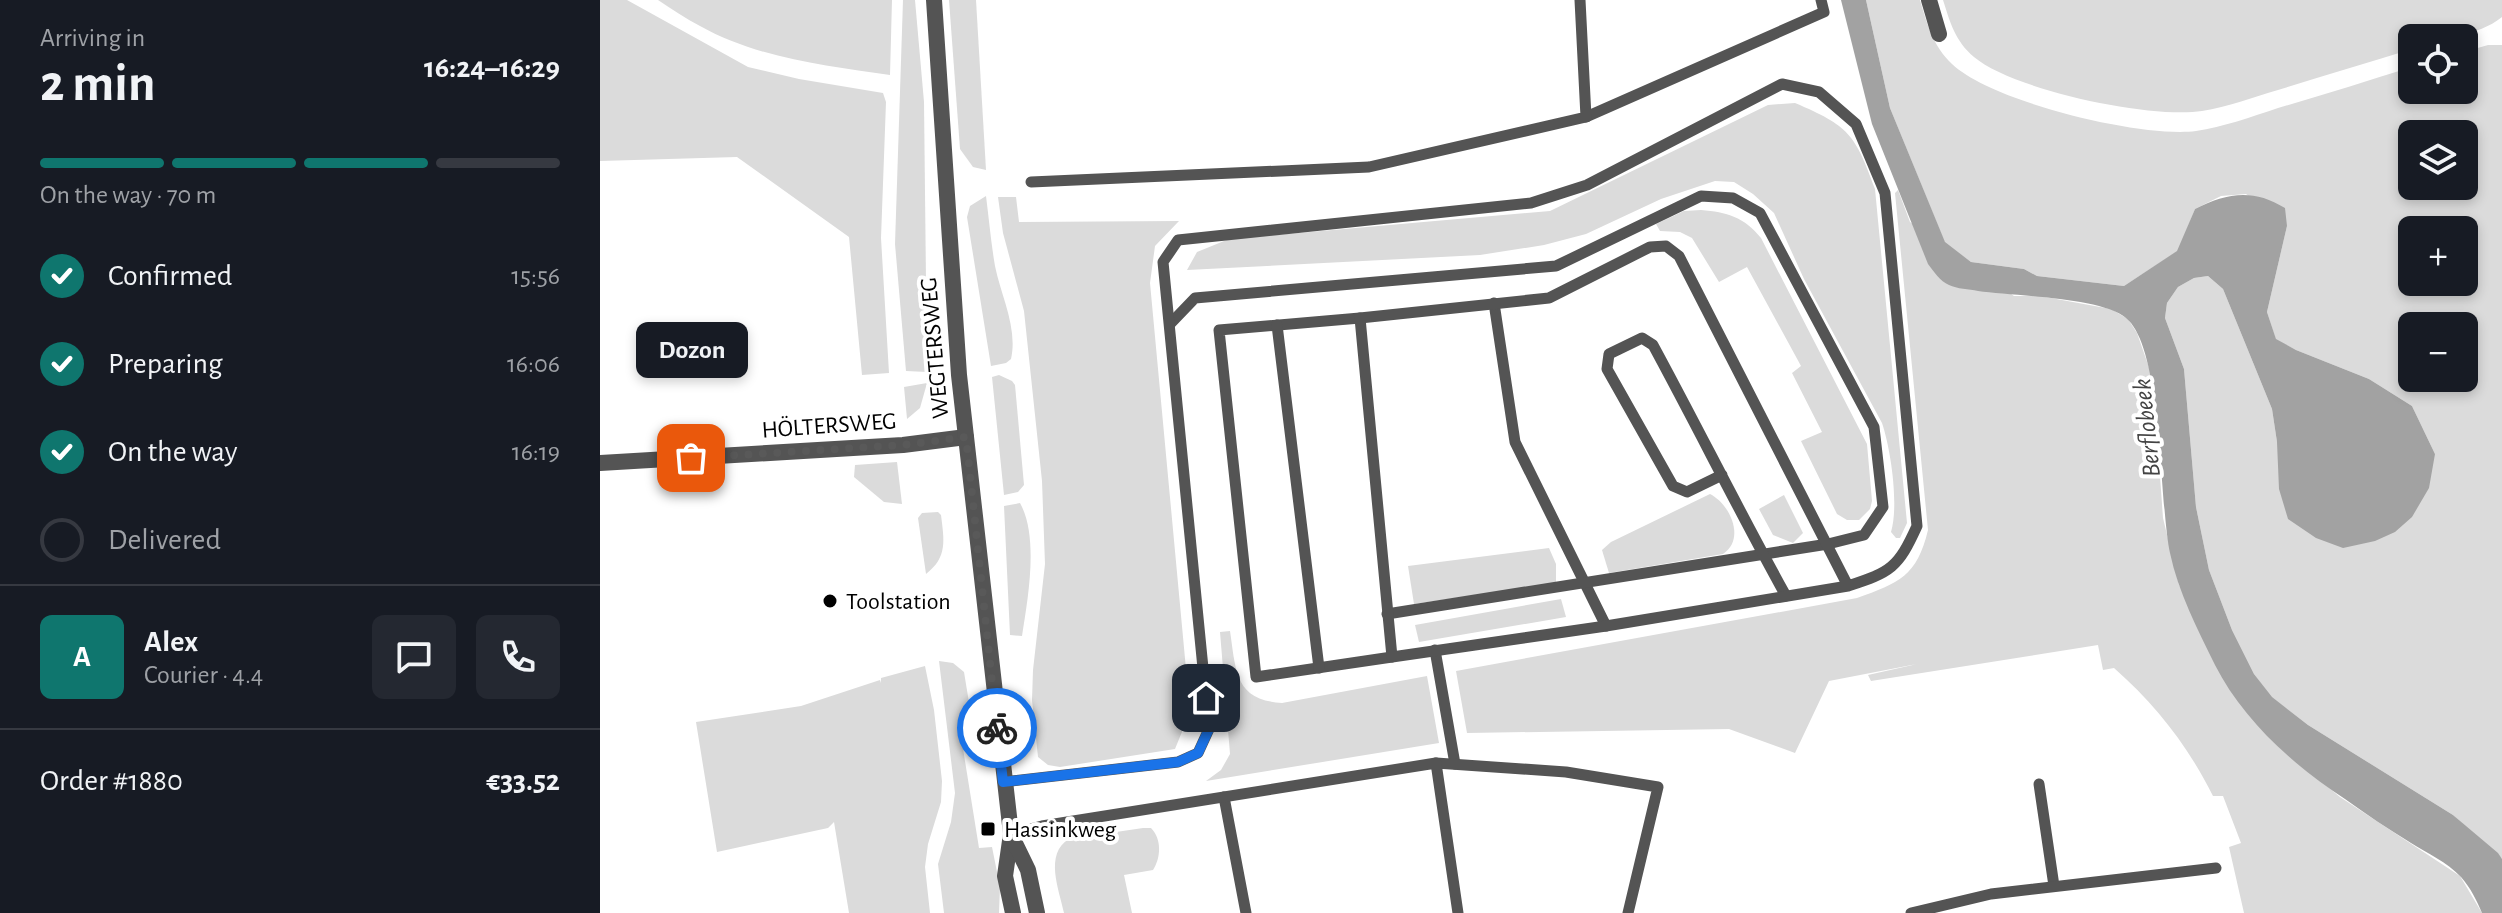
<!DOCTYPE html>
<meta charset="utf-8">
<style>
:root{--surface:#171b24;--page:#242831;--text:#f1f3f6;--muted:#9ea1a6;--line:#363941;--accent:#0f766e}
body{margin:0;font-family:"Alegreya Sans",sans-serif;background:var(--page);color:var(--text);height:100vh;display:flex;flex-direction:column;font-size:30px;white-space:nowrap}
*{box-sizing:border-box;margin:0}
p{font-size:26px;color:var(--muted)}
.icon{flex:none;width:44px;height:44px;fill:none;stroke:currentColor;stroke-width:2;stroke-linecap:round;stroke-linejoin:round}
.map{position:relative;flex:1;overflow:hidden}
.side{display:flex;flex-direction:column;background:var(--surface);width:600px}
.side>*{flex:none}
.buttons{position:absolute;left:1798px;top:24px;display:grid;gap:16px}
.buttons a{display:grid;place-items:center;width:80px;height:80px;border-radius:12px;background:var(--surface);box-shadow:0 4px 12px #0003;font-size:40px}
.pin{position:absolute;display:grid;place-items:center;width:68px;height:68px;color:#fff;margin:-34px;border-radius:16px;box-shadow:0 4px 12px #0006}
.courier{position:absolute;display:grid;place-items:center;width:80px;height:80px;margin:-40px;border:6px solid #1a73e8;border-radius:50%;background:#fff;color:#222;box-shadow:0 2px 10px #0007}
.bubble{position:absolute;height:56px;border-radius:12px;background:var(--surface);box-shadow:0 4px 12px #0003;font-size:26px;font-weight:700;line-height:56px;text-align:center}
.overview em{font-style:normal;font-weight:700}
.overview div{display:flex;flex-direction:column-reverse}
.overview{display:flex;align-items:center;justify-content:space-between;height:136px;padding:0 40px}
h1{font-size:52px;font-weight:700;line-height:60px}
.bar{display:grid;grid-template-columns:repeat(4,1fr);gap:12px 8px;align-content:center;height:96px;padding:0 40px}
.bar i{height:10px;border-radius:6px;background:var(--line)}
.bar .current{background:var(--accent)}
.bar p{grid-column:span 4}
.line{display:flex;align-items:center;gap:20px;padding:0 40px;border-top:2px solid var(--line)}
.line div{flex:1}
.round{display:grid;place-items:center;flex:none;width:84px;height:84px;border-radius:12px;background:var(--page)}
ol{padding:0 40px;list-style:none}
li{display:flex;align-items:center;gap:24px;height:88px}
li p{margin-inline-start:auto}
li .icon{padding:8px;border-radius:50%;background:var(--accent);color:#fff;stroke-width:4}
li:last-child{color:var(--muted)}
li i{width:44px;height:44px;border:4px solid var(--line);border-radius:50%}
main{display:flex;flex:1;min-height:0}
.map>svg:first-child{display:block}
</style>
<main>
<section class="side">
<div class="overview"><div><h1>2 min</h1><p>Arriving in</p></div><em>16:24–16:29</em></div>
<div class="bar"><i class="current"></i><i class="current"></i><i class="current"></i><i></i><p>On the way · 70 m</p></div>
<ol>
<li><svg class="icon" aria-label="check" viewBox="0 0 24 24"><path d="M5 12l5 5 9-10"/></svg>Confirmed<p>15:56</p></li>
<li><svg class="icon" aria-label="check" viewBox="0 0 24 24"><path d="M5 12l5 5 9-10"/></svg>Preparing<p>16:06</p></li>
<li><svg class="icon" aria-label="check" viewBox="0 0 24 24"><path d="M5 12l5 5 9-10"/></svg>On the way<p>16:19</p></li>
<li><i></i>Delivered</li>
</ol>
<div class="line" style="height:144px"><b class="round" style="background:var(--accent);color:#fff">A</b><div><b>Alex</b><p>Courier · 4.4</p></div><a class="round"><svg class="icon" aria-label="chat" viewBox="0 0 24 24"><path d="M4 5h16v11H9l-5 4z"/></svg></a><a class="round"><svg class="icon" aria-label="phone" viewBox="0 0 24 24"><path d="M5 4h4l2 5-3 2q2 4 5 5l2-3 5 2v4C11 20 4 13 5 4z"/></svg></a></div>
<div class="line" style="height:104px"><div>Order #1880</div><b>€33.52</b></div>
</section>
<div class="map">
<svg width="1902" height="913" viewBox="0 0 1902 913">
<rect width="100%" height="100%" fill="#fff"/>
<g fill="#dbdbdb" fill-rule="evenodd">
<path d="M0,0H27L148,67L199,79L283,93L286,102L281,238L289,373L262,375L249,237L137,157L0,161Z"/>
<path d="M58,0H292L290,75C227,66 157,58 100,26C86,19 72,9 58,0Z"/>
<path d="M303,0H315L324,102L327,372L306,371L295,244Z"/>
<path d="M349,0H376L386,170L373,167L360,149Z"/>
<path d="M1266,0H1320C1327,24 1333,46 1352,64C1392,102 1541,138 1596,131C1623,127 1651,117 1678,108C1723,95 1767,81 1812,67V90H1864V52L1888,45H1902V859L1853,815L1708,725L1671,697L1654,674L1632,630L1609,570L1596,507L1584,369L1565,318L1567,303L1578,287L1594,278L1608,276L1623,289L1672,409L1677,442L1835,454L1812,406L1769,379L1696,350L1676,340L1667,312L1687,226L1646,194L1621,196L1595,209L1578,251L1524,286L1437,276L1424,269L1371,262L1345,243L1290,108ZM1812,134H1864V186H1812ZM1812,230H1864V282H1812ZM1812,326H1864V378H1812Z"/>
<path d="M1343,0H1902V17C1877,37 1843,38 1812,38V49C1767,63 1723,76 1678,90C1653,97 1628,107 1602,111C1551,119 1413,90 1374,57C1355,41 1350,22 1343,0Z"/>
<path d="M1195,103C1249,126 1255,134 1275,189L1307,523L1300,538H1296L1291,532C1299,505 1291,450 1282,423L1204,279L1174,213L1153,194L1134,182L1115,181L1061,199L986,234L944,245L880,255L587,270L597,252L629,239L950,211L1168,105Z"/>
<path d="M1298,190L1310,222L1414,296H1440L1511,309L1528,319L1537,333L1553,379L1563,518L1579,585L1675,743L1740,797L1860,876L1882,913H1644L1629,847L1641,843L1623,796H1613C1588,746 1556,705 1514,668L1503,670L1498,645L1271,681L1268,675L1317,664L1229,681L1195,753L1129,729L867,733L856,671L1257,598C1299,583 1317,576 1328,530L1295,193Z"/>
<path d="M386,196C389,219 391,243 395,266C401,296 418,328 411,359L406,363L391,366L367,217L370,206Z"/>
<path d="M398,197H416L419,222L579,221L555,246L550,283L590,712L575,749L460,767L448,765L438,757L432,700L433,670L445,564L442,481L424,311L403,233Z"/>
<path d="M1101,210C1127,212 1144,217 1161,238L1267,444L1272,501L1270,509L1259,520H1247L1237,514L1201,441L1222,432L1192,373L1201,366L1147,267L1119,282L1092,238L1080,232L1060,231L1056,224L1084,211Z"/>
<path d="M399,375L412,381L415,385L424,485L418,492L404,495L392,377Z"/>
<path d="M327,383L320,408L307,419L304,387Z"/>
<path d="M297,462L302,504L284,502L254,477L255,465Z"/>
<path d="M1110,494C1130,504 1146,539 1123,554L1009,573L1002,550L1011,542Z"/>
<path d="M1184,495L1203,533L1193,543L1173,535L1159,509Z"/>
<path d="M420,503C439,537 428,598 422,636L410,635L404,506Z"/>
<path d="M338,512L341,515C344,540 348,557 326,574L318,518L322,513Z"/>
<path d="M949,548L956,564V583L814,604L808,566Z"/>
<path d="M961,599L966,617L819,642L815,625Z"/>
<path d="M630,631C636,670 634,700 682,703L827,676L839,743L606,781L621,770L630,754L620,632Z"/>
<path d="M339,661L353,663L364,672L373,727L360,730L379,848L392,847L400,887L399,913H344L338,864L351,822L355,793Z"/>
<path d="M325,666L334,710L342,781L341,802L328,844L325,867L330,913H249L234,822L228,828L117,852L96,722L201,706L280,680L281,683V678Z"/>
<path d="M543,828H551C562,839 561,858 553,870L524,875L532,913H464C459,889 444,854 469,839Z"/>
</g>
<path fill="#a2a2a2" d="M1241,0H1266L1290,108L1345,242L1371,262L1424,269L1437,276L1524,286L1577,251L1595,209C1626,193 1653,188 1685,208L1687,226L1667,312L1676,339L1696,350L1769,379L1812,406L1835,454L1829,488L1812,517L1795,532L1775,541L1743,548L1716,538L1688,519L1679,489L1677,442L1672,409L1623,289L1608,276L1594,278L1578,287L1567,303L1565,318L1584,369L1596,507L1609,570L1632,630L1654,674L1672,697L1708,725L1853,815L1898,853L1902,859V913H1882C1877,901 1870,887 1861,877C1847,862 1827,853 1811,843C1788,829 1766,814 1745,799C1694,766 1643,720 1615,665C1598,630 1578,592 1570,553C1559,502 1563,348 1526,318C1501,297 1413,296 1378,291C1369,289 1357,289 1349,285C1340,281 1334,272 1328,264L1272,124Z"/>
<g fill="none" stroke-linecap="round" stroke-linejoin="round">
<g stroke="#545454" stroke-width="11">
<path d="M986,117L1224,12L1221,0"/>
<path d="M431,182L769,167L986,117L980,0"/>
<path d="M894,303L915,442L1006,626"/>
<path d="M760,318L619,330L656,677L792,657"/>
<path d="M571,323L595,298L956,266L1101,196L1133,198L1160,213L1274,427L1283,507L1264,535L1228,544L787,614"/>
<path d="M677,325L719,668"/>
<path d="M1122,475L1087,492L1073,486L1007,369L1009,354L1042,338L1053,345C1098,428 1140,513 1186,596"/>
<path d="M835,650L855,764"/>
<path d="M836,763L966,772L1058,787L1028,913"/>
<path d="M403,782L578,762L598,753L609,729L563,262L578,240L931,203L987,185L1182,84L1219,92L1256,124L1285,193L1317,526C1298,568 1291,572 1248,586L1006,626L792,657L760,318L949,298L1050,247L1066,246L1079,256L1248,586"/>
<path d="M1439,784L1454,886"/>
<path d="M624,797L646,913"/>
<path d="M411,834L442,826L836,763L858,913"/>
<path d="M1311,913L1391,894L1616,868"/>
</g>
<g stroke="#545454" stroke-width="16">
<path d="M1329,0L1339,34"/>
<path d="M0,463L303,445L366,437"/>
</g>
<g stroke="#545454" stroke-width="16">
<path d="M334,0L359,375L411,834L405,876L413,913"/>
<path d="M411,835L428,870L437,913"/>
</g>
</g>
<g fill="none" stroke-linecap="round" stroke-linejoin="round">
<path stroke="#595959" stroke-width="8" stroke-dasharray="0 14.4" d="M91,458L303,445L366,437L397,728"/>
<path stroke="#1a73e8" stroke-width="10" d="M397,728L403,782L578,762L598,753L609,729L606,698"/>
</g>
<g fill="#000" stroke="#fff" stroke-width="3">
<circle cx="230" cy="601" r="8"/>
<rect x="380" y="821" width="16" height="16" rx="4"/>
</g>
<g text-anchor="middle" stroke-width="8" stroke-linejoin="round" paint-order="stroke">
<g font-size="24" fill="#000" stroke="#fff">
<text transform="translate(334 348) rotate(-95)" y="8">WEGTERSWEG</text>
<text transform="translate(229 425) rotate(-4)" y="8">HÖLTERSWEG</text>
</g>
<g font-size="24" fill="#000" stroke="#fff" text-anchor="start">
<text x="246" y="609">Toolstation</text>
<text x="404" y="837">Hassinkweg</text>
</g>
<g font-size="26" font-style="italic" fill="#434343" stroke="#fff">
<text transform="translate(1546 428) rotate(-96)" y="9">Berflobeek</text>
</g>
</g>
</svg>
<div class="buttons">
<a><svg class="icon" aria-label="locate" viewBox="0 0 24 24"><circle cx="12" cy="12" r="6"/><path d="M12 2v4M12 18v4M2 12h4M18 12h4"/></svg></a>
<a><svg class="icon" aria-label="layers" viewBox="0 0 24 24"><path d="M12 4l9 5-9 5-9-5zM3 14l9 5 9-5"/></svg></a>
<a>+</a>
<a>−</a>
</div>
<div class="pin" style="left:91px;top:458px;background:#ea580c"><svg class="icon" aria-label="bag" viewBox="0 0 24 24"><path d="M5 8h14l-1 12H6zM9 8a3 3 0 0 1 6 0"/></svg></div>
<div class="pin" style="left:606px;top:698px;background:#1f2937"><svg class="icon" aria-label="home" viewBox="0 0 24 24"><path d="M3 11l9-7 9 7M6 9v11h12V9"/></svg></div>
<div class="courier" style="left:397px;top:728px"><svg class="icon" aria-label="bike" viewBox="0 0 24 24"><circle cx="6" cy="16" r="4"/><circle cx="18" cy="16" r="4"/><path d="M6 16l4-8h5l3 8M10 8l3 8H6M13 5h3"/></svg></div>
<div class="bubble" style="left:36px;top:322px;width:112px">Dozon</div>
</div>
</main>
